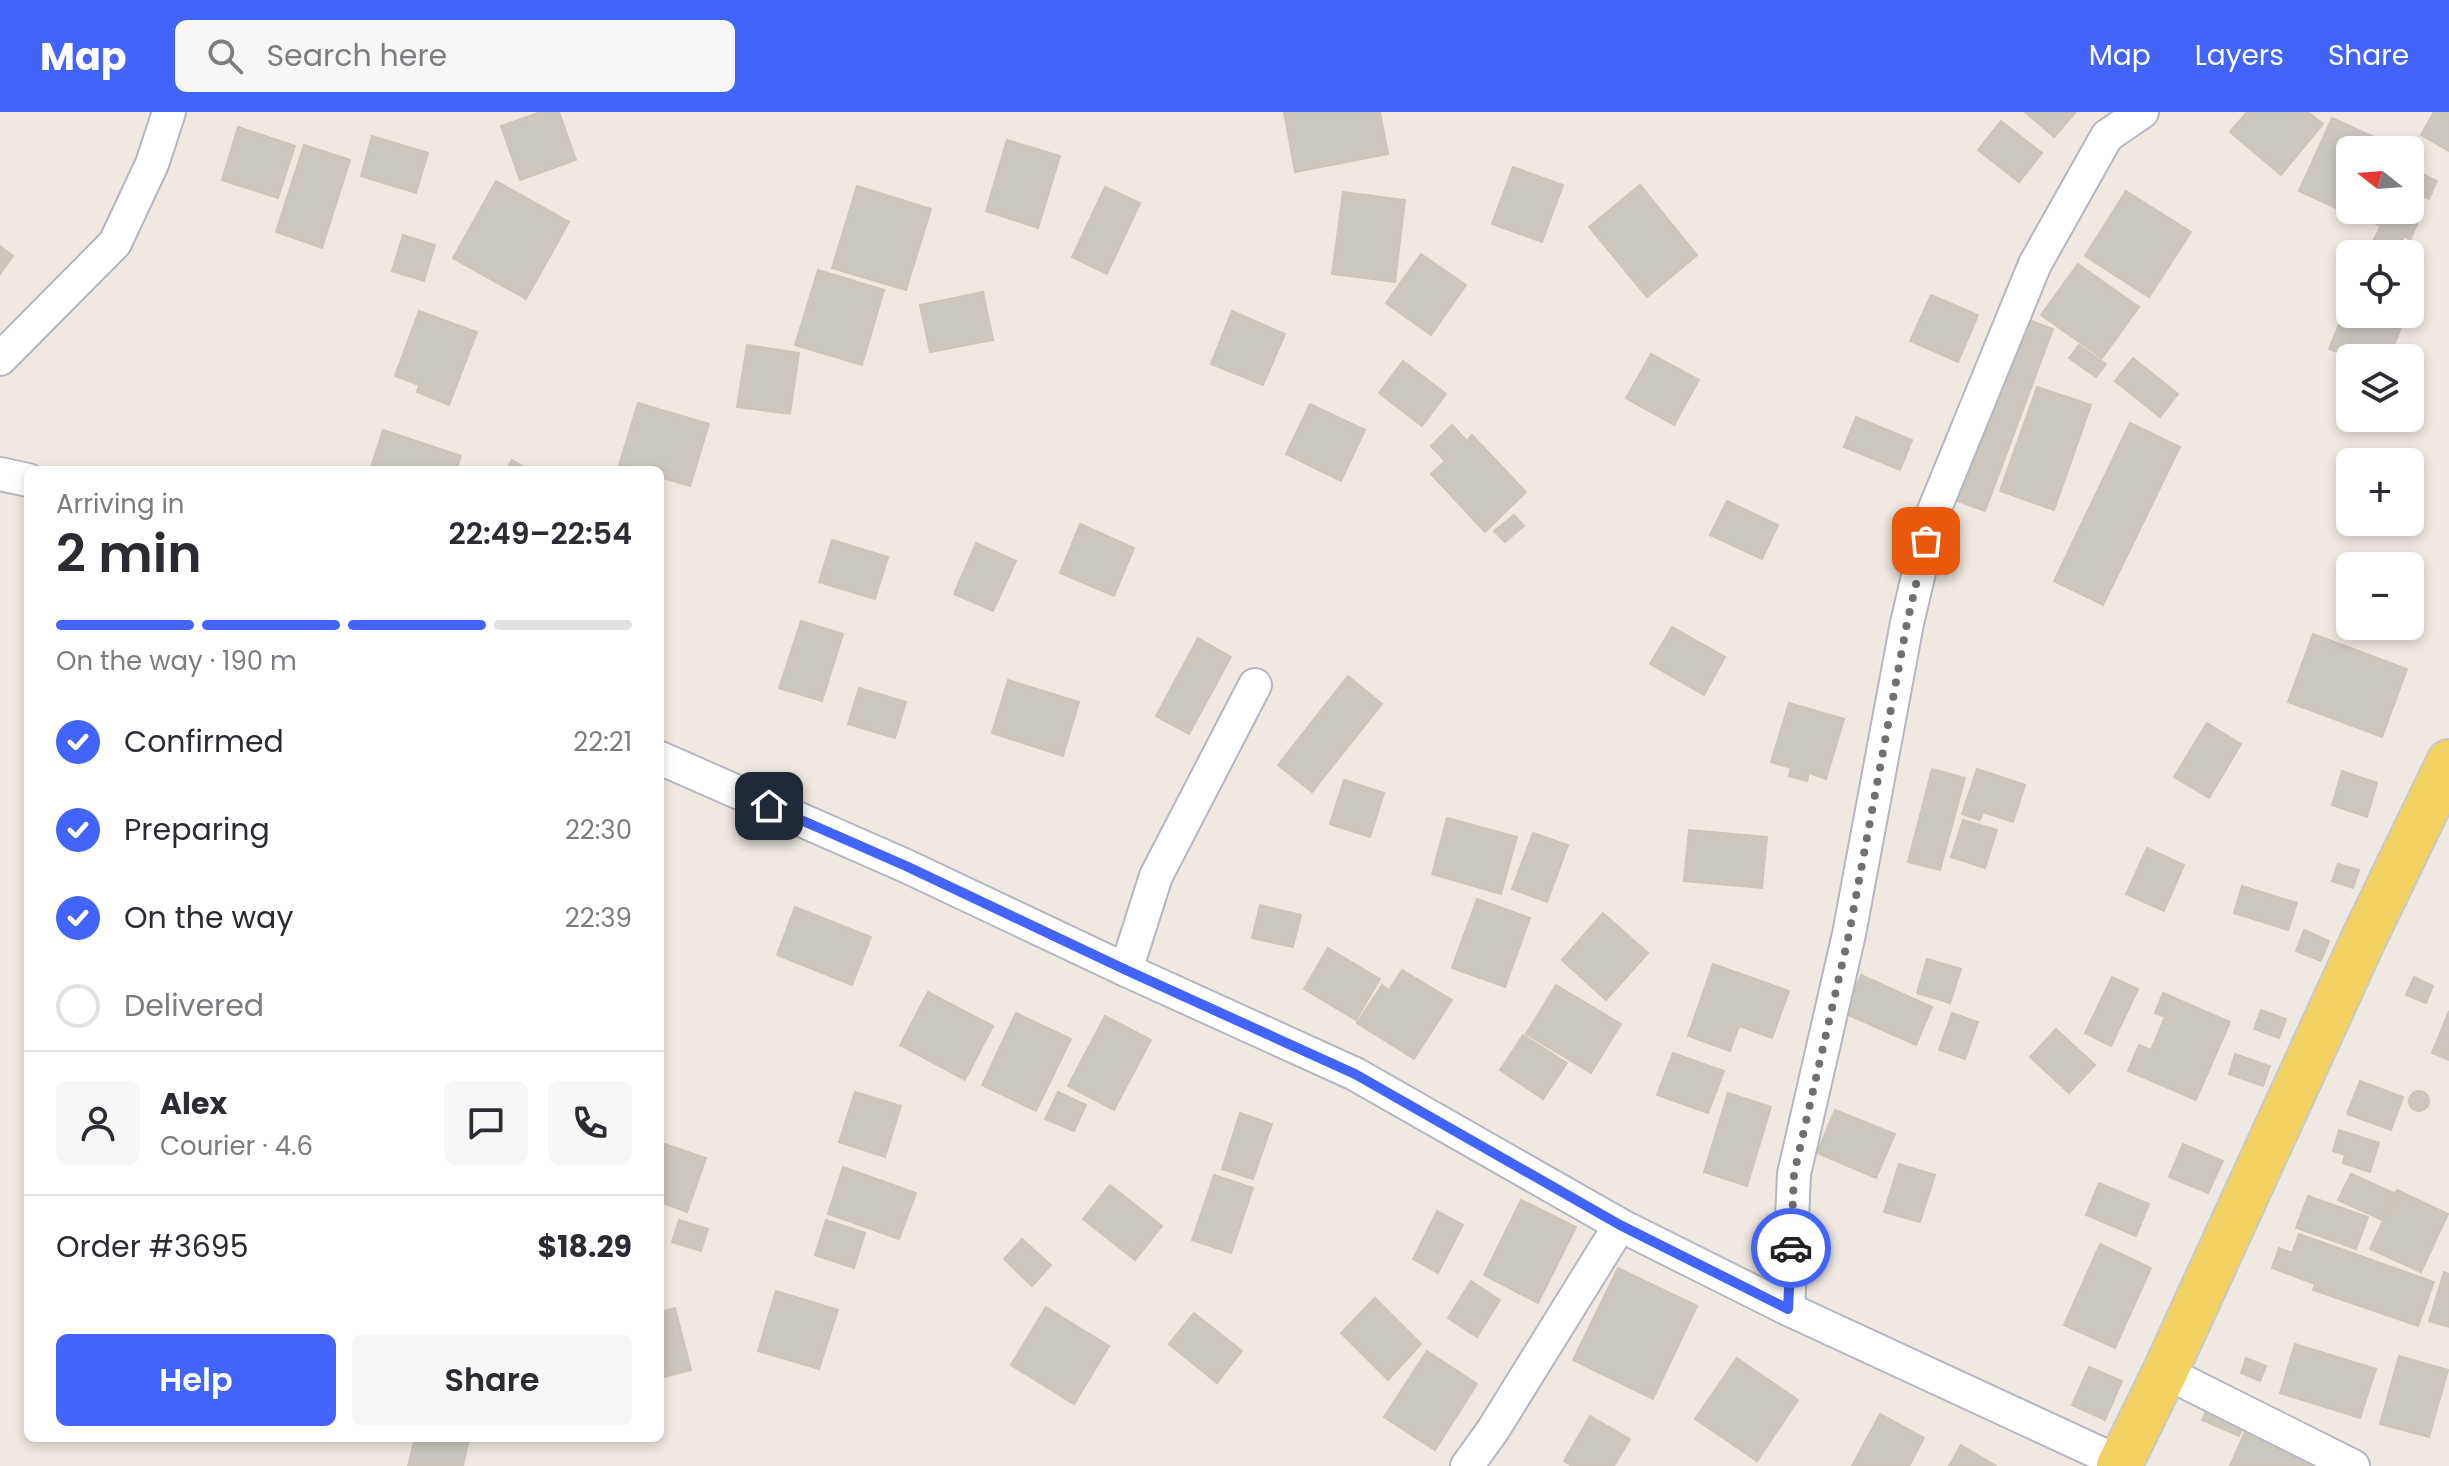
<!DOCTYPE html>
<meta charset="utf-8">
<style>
:root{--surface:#fff;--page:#f7f7f7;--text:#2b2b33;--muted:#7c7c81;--line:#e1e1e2;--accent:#4264fb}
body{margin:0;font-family:Poppins,sans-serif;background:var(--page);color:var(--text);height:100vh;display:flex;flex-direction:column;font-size:30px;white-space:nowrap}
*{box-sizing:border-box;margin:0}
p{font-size:26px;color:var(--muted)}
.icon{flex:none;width:44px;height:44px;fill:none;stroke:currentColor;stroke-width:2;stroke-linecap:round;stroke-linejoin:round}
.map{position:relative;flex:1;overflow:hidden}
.side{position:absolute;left:24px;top:354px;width:640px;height:976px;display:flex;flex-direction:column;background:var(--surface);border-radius:12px;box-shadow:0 4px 12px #0003}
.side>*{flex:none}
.needle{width:52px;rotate:287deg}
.buttons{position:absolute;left:2336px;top:24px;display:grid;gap:16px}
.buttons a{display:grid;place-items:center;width:88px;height:88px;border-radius:12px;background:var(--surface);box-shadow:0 4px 12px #0003;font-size:40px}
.pin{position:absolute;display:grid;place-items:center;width:68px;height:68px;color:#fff;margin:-34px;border-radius:16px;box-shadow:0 4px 12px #0006}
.courier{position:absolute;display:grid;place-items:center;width:80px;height:80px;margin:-40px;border:6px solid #4264fb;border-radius:50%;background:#fff;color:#222;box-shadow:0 2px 10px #0007}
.head em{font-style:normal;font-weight:600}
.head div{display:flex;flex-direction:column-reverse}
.head{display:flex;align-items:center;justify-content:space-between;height:136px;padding:0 32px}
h1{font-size:52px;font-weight:600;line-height:60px}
.bar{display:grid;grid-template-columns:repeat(4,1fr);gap:12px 8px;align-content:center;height:96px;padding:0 32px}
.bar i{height:10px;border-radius:6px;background:var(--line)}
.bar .on{background:var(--accent)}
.bar p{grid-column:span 4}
.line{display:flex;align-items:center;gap:20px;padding:0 32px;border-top:2px solid var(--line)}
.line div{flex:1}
.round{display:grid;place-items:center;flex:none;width:84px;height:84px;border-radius:12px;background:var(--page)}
ol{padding:0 32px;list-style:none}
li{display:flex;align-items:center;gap:24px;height:88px}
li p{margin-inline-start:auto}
li .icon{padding:8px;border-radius:50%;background:var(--accent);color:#fff;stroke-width:4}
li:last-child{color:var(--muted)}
li i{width:44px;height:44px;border:4px solid var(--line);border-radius:50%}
.cta{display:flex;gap:16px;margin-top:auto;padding:16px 32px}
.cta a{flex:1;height:92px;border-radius:12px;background:var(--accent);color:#fff;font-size:32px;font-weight:600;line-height:92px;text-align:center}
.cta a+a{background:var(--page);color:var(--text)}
header{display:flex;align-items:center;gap:48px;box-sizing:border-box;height:112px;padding:0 40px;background:var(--accent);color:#fff}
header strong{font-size:38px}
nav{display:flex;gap:44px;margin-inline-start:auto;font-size:28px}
.search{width:560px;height:72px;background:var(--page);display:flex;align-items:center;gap:20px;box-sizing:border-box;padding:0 28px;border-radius:12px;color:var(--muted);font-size:30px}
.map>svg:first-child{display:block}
</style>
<header>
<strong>Map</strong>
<div class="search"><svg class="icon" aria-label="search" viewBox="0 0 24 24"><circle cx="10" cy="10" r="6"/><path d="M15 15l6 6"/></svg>Search here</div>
<nav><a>Map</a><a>Layers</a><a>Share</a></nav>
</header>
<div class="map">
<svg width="2449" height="1354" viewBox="0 0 2449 1354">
<rect width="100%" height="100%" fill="#efe9e1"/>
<g fill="#cbc7bf" stroke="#cbc5ba" stroke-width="2">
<path d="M541,0H559L576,48L520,68L501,14Z"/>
<path d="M1284,0H1380L1388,42L1295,60Z"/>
<path d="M2025,0H2076L2054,25Z"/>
<path d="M2247,0H2308L2323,12L2281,63L2230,20Z"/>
<path d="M2434,0H2449V39L2421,23Z"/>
<path d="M2332,6L2396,35L2394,38H2350V98H2366L2362,108L2299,79Z"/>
<path d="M2001,9L2042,41L2019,70L1978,38Z"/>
<path d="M238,15L295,34L278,86L222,68Z"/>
<path d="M372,24L428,41L416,81L361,64Z"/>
<path d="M1007,28L1060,44L1038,116L986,99Z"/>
<path d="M304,33L350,48L322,136L276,120Z"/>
<path d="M1513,55L1563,73L1542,130L1492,112Z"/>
<path d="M2410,56L2437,69L2429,87L2423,84L2414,103L2420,105L2410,128L2404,124L2396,142H2390L2371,133L2381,114L2370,109L2375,98H2410Z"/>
<path d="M496,69L569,110L526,187L453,146Z"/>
<path d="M1640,73L1697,143L1647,185L1589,115Z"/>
<path d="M857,74L931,97L906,178L832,156Z"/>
<path d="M1105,75L1140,91L1107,162L1072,145Z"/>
<path d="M2126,79L2191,120L2149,185L2085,144Z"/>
<path d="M1343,80L1405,88L1395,170L1332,162Z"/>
<path d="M403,123L435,133L424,169L392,159Z"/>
<path d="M0,134L13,144L0,162Z"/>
<path d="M1421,142L1466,173L1431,223L1386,191Z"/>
<path d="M2078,152L2139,195L2102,246L2041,203Z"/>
<path d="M818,158L884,178L862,253L795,233Z"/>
<path d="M983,180L993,228L930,240L920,193Z"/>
<path d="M1931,183L1978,203L1958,250L1910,229Z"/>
<path d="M2348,191L2350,192V202H2375L2402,213L2389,246H2352L2329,237Z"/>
<path d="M419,199L477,220L449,293L417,280L419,273L395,264Z"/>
<path d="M1232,199L1285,222L1263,273L1211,252Z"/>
<path d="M2016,203L2053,217L1985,399L1949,386Z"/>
<path d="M747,233L799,241L790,302L737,295Z"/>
<path d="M2079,233L2106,252L2096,265L2069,246Z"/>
<path d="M1651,242L1699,268L1674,313L1626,286Z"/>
<path d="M2133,246L2178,282L2160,305L2115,269Z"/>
<path d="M1403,249L1446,282L1422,314L1379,281Z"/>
<path d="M2037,275L2091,293L2054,398L2000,379Z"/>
<path d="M638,291L709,312L690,374L660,365V358H636L619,353Z"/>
<path d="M1310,292L1365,318L1341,369L1286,342Z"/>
<path d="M1856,305L1912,328L1900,358L1844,335Z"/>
<path d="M2130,311L2180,335L2103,493L2054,469Z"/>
<path d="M1452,313L1467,329L1472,323L1526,380L1485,420L1431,362L1445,349L1431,334Z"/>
<path d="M383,318L461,344L456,358H370Z"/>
<path d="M512,348L529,358H506Z"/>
<path d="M1727,389L1778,413L1762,447L1710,423Z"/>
<path d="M1514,403L1524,414L1505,430L1494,419Z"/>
<path d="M1080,412L1134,436L1114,484L1060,461Z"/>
<path d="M832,428L888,445L875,487L819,470Z"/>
<path d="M976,431L1016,449L993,499L954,482Z"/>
<path d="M801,509L843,522L822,589L779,576Z"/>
<path d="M1672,515L1725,545L1704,583L1650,552Z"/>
<path d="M2313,522L2407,557L2382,625L2288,590Z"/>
<path d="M1198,526L1231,545L1189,622L1156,604Z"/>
<path d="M1348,564L1382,592L1312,680L1278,653Z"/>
<path d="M1008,568L1079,590L1063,644L992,621Z"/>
<path d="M859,576L906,590L895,626L848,612Z"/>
<path d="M1789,591L1844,607L1826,667L1809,661L1807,669L1789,664L1791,656L1771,650Z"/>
<path d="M2207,611L2241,632L2209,686L2174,665Z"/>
<path d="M1932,657L1965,666L1940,758L1908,750Z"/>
<path d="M1977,657L2025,673L2013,710L1983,700L1980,708L1962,702Z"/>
<path d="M2342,659L2377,671L2367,705L2332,693Z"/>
<path d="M1344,668L1384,681L1370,725L1330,712Z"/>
<path d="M1447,706L1517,725L1501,782L1432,762Z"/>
<path d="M1963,708L1997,718L1985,756L1951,745Z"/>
<path d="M1689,718L1767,725L1762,776L1684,769Z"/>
<path d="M1533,721L1568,733L1547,790L1512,777Z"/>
<path d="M2147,736L2184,753L2164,799L2126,782Z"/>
<path d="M2338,752L2359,758L2353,776L2332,769Z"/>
<path d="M2242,774L2297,791L2288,818L2234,801Z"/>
<path d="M1477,787L1530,806L1505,875L1452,856Z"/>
<path d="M1260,793L1301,803L1293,835L1252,826Z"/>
<path d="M795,795L871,825L852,873L777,843Z"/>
<path d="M1603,801L1648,841L1606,888L1562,848Z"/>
<path d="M2304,818L2329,829L2321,849L2296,839Z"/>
<path d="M1328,836L1380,867L1356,908L1304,877Z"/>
<path d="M1927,847L1961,857L1950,891L1917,881Z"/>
<path d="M1713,852L1789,879L1772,926L1739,914L1730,939L1688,924Z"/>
<path d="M1402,858L1452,888L1414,947L1357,911L1382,873L1389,878Z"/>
<path d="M1861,863L1932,895L1916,933L1844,901Z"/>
<path d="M2112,865L2138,877L2111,934L2085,921Z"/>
<path d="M2414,865L2433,874L2426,891L2406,883Z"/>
<path d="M1556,873L1621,912L1591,961L1526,922Z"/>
<path d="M928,880L993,914L965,968L900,933Z"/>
<path d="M2163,881L2230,910L2196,988L2128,959L2139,933L2151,938L2165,905L2155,901Z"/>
<path d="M2261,898L2286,907L2279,926L2254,917Z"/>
<path d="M2449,899V948L2432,941Z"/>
<path d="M1016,901L1071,927L1036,999L982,973Z"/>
<path d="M1952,901L1978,910L1965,947L1939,938Z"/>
<path d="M1105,904L1151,928L1114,998L1068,974Z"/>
<path d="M2056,917L2095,953L2069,981L2030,945Z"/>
<path d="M1523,923L1567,951L1543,987L1500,958Z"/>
<path d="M1673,941L1724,959L1708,1001L1657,983Z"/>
<path d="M2235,942L2270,954L2263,974L2229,962Z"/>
<path d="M2360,969L2403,985L2391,1018L2347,1002Z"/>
<circle cx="2419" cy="989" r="10"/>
<path d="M855,980L901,994L885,1045L839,1030Z"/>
<path d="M1058,980L1086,993L1074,1019L1045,1007Z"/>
<path d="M1728,981L1771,995L1747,1074L1704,1060Z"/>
<path d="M1835,998L1895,1022L1876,1066L1817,1041Z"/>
<path d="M1240,1001L1272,1012L1253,1067L1222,1057Z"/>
<path d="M2339,1018L2379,1031L2370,1060L2343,1051L2345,1043L2333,1039Z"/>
<path d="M665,1032L706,1046L687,1100L660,1090V1045Z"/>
<path d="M2183,1032L2223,1049L2208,1081L2169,1065Z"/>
<path d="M1899,1052L1935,1063L1920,1110L1884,1100Z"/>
<path d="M843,1055L916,1081L899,1127L828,1102Z"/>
<path d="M2351,1062L2394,1081L2382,1108L2338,1088Z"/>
<path d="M1214,1063L1253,1076L1231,1141L1192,1128Z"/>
<path d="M2099,1071L2149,1092L2136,1124L2086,1103Z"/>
<path d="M1110,1073L1162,1114L1135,1148L1083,1107Z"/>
<path d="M2397,1078L2448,1102L2421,1160L2370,1137Z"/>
<path d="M2308,1084L2368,1105L2356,1137L2296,1116Z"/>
<path d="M1521,1088L1576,1115L1538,1191L1484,1163Z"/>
<path d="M1437,1099L1463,1113L1438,1161L1413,1147Z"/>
<path d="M679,1108L708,1117L701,1139L672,1130Z"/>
<path d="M826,1108L865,1121L854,1156L815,1143Z"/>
<path d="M2299,1122L2434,1170L2418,1214L2313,1178L2315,1172L2272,1156L2279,1136L2292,1141Z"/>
<path d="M1022,1127L1051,1153L1032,1174L1004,1147Z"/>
<path d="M2100,1132L2151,1156L2115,1236L2064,1213Z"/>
<path d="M1618,1156L1697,1194L1653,1287L1573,1248Z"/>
<path d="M2444,1160L2449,1162V1215L2429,1209Z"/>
<path d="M1471,1169L1500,1188L1477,1225L1448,1206Z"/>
<path d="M776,1179L838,1198L819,1257L758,1239Z"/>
<path d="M1375,1186L1421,1232L1388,1268L1341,1221Z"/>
<path d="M1046,1195L1109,1234L1074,1292L1011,1253Z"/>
<path d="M675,1196L691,1258L660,1266V1200Z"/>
<path d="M1194,1201L1242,1239L1217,1271L1169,1232Z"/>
<path d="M2295,1232L2376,1257L2360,1306L2280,1281Z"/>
<path d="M1427,1239L1477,1272L1435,1338L1384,1305Z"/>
<path d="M2399,1244L2448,1258L2429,1325L2380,1312Z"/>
<path d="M1737,1246L1798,1288L1757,1349L1695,1307Z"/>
<path d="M2246,1246L2266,1254L2260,1269L2241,1261Z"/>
<path d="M2089,1255L2122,1269L2105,1308L2072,1293Z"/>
<path d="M2211,1289L2247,1305L2239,1324L2202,1308Z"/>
<path d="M1880,1302L1924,1326L1909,1354H1852Z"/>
<path d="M1590,1304L1630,1327L1614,1354H1572L1564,1349Z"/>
<path d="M2247,1315L2316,1345L2313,1354H2230Z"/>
<path d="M415,1326H450L468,1331L463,1354H408Z"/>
<path d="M1961,1333L1996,1354H1949Z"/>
</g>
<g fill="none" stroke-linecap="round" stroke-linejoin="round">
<defs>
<g id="street">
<path d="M0,247L115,131L152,52L169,0"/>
<path d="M0,362L28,368"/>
<path d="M660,646L906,754L1126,858L1355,962L1620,1113L1788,1197L2121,1351"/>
<path d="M1126,858L1156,764L1255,573"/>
<path d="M1788,1197L1794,1062L1849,822L1907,511L1933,401L2035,152L2107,24L2142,0"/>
<path d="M2165,1260L2353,1354"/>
<path d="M1467,1354L1493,1318L1620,1113"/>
</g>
<path id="primary" d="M2119,1354L2165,1260L2364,826L2449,650"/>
</defs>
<use href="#street" stroke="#b4b7c1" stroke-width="36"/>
<use href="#primary" stroke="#c9c9c9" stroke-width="48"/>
<use href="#street" stroke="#fff" stroke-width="32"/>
<use href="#primary" stroke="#f2d163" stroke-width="44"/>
</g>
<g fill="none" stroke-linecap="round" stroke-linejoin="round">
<path stroke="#726f6d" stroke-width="8" stroke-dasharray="0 14.4" d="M1791,1136L1794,1062L1849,822L1907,511L1926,429"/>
<path stroke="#4264fb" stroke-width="10" d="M769,694L906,754L1126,858L1355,962L1620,1113L1788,1197L1791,1136"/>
</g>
</svg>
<div class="buttons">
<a><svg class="needle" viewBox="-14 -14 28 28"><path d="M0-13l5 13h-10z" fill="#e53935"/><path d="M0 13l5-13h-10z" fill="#7c7c81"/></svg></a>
<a><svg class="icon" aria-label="locate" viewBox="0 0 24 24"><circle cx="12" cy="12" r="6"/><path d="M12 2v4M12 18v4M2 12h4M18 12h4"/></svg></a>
<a><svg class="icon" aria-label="layers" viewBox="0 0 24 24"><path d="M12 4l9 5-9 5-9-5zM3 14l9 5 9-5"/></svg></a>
<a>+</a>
<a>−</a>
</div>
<div class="pin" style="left:1926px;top:429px;background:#ea580c"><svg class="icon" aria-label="bag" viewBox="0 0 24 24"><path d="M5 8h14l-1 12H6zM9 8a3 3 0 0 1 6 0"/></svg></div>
<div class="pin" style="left:769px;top:694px;background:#1f2937"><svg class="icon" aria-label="home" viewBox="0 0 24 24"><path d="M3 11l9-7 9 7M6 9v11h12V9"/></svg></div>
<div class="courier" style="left:1791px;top:1136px"><svg class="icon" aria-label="car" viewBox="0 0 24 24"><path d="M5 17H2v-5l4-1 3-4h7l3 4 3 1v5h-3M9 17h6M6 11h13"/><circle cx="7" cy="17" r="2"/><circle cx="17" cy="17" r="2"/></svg></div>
<section class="side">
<div class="head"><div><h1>2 min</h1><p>Arriving in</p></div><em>22:49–22:54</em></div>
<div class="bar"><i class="on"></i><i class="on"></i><i class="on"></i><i></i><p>On the way · 190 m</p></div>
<ol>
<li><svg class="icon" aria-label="check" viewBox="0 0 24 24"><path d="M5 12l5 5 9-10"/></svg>Confirmed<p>22:21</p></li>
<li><svg class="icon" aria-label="check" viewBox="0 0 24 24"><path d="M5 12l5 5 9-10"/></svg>Preparing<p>22:30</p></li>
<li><svg class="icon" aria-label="check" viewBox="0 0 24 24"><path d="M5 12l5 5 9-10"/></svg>On the way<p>22:39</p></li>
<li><i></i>Delivered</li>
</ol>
<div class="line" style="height:144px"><a class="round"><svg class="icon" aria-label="person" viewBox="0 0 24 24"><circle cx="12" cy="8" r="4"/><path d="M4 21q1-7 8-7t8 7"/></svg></a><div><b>Alex</b><p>Courier · 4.6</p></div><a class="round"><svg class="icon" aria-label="chat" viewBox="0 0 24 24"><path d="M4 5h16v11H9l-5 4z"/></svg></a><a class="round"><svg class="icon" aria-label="phone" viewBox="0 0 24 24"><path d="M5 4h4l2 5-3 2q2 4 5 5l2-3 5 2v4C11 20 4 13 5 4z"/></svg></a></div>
<div class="line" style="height:104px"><div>Order #3695</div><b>$18.29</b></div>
<div class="cta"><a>Help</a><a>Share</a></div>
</section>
</div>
